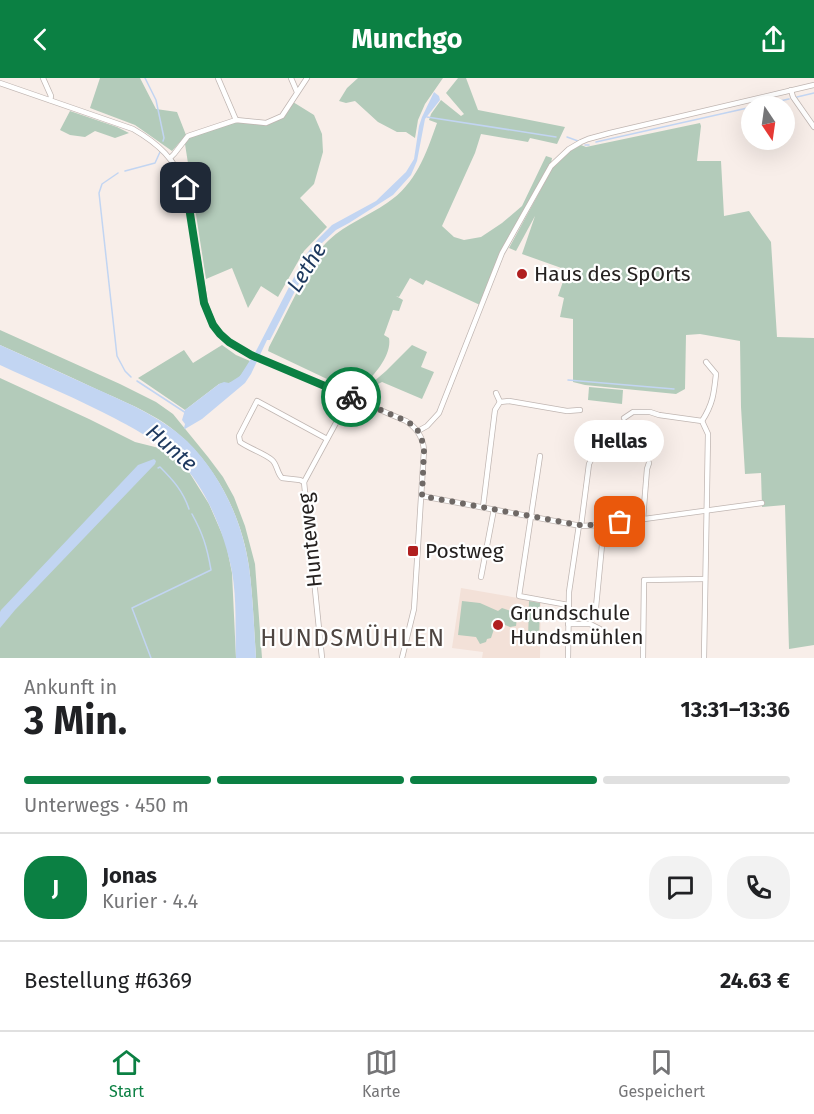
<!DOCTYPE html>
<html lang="de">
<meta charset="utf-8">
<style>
:root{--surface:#fff;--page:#f2f2f2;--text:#202124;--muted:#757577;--line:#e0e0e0;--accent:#0b8043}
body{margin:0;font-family:"Fira Sans",sans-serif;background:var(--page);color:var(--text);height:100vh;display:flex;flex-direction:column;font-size:22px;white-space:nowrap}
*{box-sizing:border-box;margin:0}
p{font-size:20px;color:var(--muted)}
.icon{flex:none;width:33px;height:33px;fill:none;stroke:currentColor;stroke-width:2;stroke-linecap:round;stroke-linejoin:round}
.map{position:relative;height:580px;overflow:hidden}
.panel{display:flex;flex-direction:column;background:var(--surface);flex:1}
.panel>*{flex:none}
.needle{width:39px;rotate:167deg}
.tools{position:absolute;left:741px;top:18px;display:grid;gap:12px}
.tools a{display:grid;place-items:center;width:54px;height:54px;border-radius:50%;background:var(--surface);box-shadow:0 6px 24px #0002;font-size:30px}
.pin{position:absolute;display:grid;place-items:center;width:51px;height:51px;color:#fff;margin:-26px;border-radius:12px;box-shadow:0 3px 9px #0006}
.courier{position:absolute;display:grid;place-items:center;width:60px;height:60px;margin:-30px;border:4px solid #0b8043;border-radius:50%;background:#fff;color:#222;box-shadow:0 2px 8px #0007}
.bubble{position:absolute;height:42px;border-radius:21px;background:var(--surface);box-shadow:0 6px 24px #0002;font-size:20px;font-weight:700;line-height:42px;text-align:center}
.headline em{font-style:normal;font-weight:700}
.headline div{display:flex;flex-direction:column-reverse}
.headline{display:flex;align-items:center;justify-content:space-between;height:102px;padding:0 24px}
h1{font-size:39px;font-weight:700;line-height:45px}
.bar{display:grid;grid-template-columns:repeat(4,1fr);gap:9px 6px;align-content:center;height:72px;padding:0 24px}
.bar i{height:8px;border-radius:4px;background:var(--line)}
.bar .selected{background:var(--accent)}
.bar p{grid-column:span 4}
.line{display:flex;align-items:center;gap:15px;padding:0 24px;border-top:2px solid var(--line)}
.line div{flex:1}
.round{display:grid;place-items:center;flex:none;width:63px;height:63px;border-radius:24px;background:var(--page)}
header{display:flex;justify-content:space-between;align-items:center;height:78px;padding:0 24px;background:var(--accent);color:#fff;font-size:27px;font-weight:700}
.tab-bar{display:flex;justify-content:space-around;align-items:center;height:84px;border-top:2px solid var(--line);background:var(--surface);font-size:16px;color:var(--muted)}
.tab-bar a{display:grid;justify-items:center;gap:3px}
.tab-bar .selected{color:var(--accent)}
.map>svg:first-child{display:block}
</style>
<header><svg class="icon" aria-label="back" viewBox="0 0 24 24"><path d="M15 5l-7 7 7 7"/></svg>Munchgo<svg class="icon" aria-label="share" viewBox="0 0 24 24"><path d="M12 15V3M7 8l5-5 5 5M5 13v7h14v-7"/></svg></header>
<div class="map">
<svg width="814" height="580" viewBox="0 0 814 580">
<rect width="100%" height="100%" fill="#f8eee9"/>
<path fill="#f3e1d8" d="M461,510L541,524L540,580H482L483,574L452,570Z"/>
<g fill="#b3cbba">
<path d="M100,0H140L156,31L177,34L186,57L172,73L135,47L90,30Z"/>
<path d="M358,0H443L425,26L418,42L415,60L406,54H397L378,44L355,23L346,25L339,23L347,10Z"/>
<path d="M458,0H466L478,32L565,49L557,66L530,60L528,64L481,56L475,75L442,148L454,159L464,162L481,159L502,145L522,128L546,78L552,80L551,86L500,175L480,227L426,202L423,207L410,200L399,219L396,218L403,222L399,233L393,232L384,257L389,260C392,277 375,296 364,307L358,305L346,310L268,273L269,269C279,250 288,231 298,212C307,194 314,176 329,162C346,146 368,138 387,125C416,106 426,76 437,45L429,42L431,36L441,22L461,38L464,36L446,15Z"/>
<path d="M293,24L314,37L322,56L323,74L314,106L300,120L327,149L304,173L278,219L261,208L248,230L232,190L206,201L185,66L189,59L234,43L266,46L283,40Z"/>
<path d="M70,33L117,49L129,55L115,60L95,53L85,59L70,57L60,52Z"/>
<path d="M700,45L701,48L697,83H721L724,138L749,133L771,164L777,259L814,260V567L789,571L785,427L762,429L761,395L745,396L741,329L740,263L700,256L686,257L685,311L676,316L585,307L573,304V241L560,239L564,220L558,218L567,192L522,176L535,138L516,173L509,170L553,89L570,73L581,67L586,69Z"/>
<path d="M0,252L120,306L156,324L173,336L208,379L223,399L234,419L245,448L255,486L262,580H256C254,550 253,519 249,489C241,431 208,372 158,341C138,329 116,320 96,311C64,296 32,281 0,267Z"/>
<path d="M222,267L236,277L250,283C245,291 240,303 229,305C225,305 222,305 219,306L185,332L138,300L184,272L193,285Z"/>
<path d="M412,267L427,274L421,289L434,294L422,321L382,304L372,309L368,320L358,317L386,293Z"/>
<path d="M0,300L89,341L135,364L167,372L189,394L209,426L226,465L232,495L236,580H0Z"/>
<path d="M589,309L623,312L622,326L588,322Z"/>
<path d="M462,523L480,525L498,533L502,530L511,533L517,540L516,548L510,549L505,547L494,551L491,560L487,561L486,564L480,566L476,559L458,557Z"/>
<path d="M529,523L540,525L539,563L528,562Z"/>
</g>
<g fill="#c2d5f2">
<path d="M434,14L439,18L440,22L425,41L417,83L411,97L393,117L349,145L336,152L322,165L319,166L270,262H267L251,296L245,305L202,341L185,351L184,350L185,346L182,342L185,332L219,306L224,304L229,305L240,298L256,273L305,178L318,161L332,147L376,123L406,94L414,81L419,48L422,39Z"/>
<path d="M0,267C31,281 61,295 92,309C125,324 160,338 187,363C221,397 242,442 249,489C253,519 254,550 256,580H236C235,551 237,522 232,494C226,461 210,420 189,394C170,370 142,355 116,341C78,321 39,305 0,287Z"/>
<path d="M154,381L156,383L155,386L15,532L0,550V534L1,532L138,387Z"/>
</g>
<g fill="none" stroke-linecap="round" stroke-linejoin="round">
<g stroke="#c2d5f2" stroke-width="1.5">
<path d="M145,0L156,22L164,60L163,63"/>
<path d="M797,19L814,15"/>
<path d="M756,28L789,21"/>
<path d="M427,39L556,59"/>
<path d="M567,59L578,63"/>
<path d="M596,64L752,29"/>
<path d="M585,67H589"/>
<path d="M125,93L155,85L160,74"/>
<path d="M118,95L102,106L99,115L117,278L125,293L131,299"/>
<path d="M568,302L674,311"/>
<path d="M137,303L186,335"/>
<path d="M158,390L160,389C173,402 183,413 189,431"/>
<path d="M151,580L132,530L211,492C207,469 203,456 192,436"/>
</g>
<defs>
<g id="minor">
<path d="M43,0L51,18L50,22"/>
<path d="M218,0L236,42"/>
<path d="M291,0L297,14"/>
<path d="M0,5L133,51C159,66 175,81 186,110L205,225C213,252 225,264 251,277L406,343C417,350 423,360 424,372L415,515L414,531L402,580"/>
<path d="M791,12L793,19L814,49"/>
<path d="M170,80L174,76L188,58L236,42L266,45L282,38L307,0"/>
<path d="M496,315L500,324"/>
<path d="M624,340L633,334H650L659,337L702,343L708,356L704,580"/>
<path d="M702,343C713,326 714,315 716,296L706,284"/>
<path d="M418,353L427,348L439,335L502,175L551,88L569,71L581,64L588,61L610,55L814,7"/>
<path d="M540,378L519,518L568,527"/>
<path d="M304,404L300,402L282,400C277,395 277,386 272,382C266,376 248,370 240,364L239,358L257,323L327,361"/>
<path d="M422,418L581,448L600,447L762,425"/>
<path d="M483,429L495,332L500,324L509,323L567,333L580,332"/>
<path d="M643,441L647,391L649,385"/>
<path d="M581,448L589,386L592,380"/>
<path d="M481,499L494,431"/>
<path d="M596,529L604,446"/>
<path d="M568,546H590L600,551"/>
<path d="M322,580L304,404L350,319"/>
<path d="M568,580L569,514L579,447"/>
<path d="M643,580L644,502L705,501"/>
</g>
</defs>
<use href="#minor" stroke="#c0b6b2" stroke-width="6"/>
<use href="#minor" stroke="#fff" stroke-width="4.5"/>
</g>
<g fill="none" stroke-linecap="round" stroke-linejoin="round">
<path stroke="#6f6966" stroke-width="6" stroke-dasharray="0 10.8" d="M351,319L406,343L413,347L418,353L423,365L424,372L422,418L579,447H600L620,444"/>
<path stroke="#0b8043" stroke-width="8" d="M186,110L204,225L213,247L220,256L229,264L251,277L351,319"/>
</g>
<g fill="#b01f1f" stroke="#fff" stroke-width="2">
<circle cx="522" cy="196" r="6"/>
<rect x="407" y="467" width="12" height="12" rx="3"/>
<circle cx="498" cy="547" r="6"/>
</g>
<g text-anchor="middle" stroke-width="4.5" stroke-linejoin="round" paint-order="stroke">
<g font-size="21" fill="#252120" stroke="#fff" text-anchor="start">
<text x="534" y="203">Haus des SpOrts</text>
<text x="425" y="480">Postweg</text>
<text x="510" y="542">Grundschule<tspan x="510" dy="24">Hundsmühlen</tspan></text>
</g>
<g font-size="21" fill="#252120" stroke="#fff">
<text transform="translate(310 462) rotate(-96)" y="7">Hunteweg</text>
</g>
<g font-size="22" font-style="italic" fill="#1d385e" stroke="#fff">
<text transform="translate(306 189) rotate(-58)" y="8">Lethe</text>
<text transform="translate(172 369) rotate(41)" y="8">Hunte</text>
</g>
<g font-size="24" letter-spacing="1.5" fill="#4e4541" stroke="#fff">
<text x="353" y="568">HUNDSMÜHLEN</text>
</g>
</g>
</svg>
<div class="tools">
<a><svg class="needle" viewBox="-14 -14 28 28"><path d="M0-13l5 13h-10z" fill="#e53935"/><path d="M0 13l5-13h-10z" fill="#757577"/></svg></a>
</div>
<div class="pin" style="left:620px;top:444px;background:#ea580c"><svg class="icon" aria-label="bag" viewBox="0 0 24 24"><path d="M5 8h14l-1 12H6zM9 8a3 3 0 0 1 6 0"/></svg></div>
<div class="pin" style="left:186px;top:110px;background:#1f2937"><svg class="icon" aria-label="home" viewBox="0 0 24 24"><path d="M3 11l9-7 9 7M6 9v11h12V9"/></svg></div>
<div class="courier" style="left:351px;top:319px"><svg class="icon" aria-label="bike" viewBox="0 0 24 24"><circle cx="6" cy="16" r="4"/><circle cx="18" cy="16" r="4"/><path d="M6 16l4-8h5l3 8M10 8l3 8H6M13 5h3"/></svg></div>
<div class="bubble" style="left:574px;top:342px;width:90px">Hellas</div>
</div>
<section class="panel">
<div class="headline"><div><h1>3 Min.</h1><p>Ankunft in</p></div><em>13:31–13:36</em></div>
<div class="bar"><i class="selected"></i><i class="selected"></i><i class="selected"></i><i></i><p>Unterwegs · 450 m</p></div>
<div class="line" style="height:108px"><b class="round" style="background:var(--accent);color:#fff">J</b><div><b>Jonas</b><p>Kurier · 4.4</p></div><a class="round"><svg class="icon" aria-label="chat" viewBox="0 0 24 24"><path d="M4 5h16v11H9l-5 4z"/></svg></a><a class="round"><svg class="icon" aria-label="phone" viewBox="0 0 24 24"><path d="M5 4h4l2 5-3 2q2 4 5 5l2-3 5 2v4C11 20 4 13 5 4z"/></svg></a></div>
<div class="line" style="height:78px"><div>Bestellung #6369</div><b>24.63 €</b></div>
</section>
<nav class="tab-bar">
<a class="selected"><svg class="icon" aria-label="home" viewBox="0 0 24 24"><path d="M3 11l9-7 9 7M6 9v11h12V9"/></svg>Start</a>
<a><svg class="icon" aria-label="map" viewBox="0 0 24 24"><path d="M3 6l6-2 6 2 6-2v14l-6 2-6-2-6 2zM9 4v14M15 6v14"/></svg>Karte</a>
<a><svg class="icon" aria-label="saved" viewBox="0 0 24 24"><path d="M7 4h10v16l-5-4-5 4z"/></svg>Gespeichert</a>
</nav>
